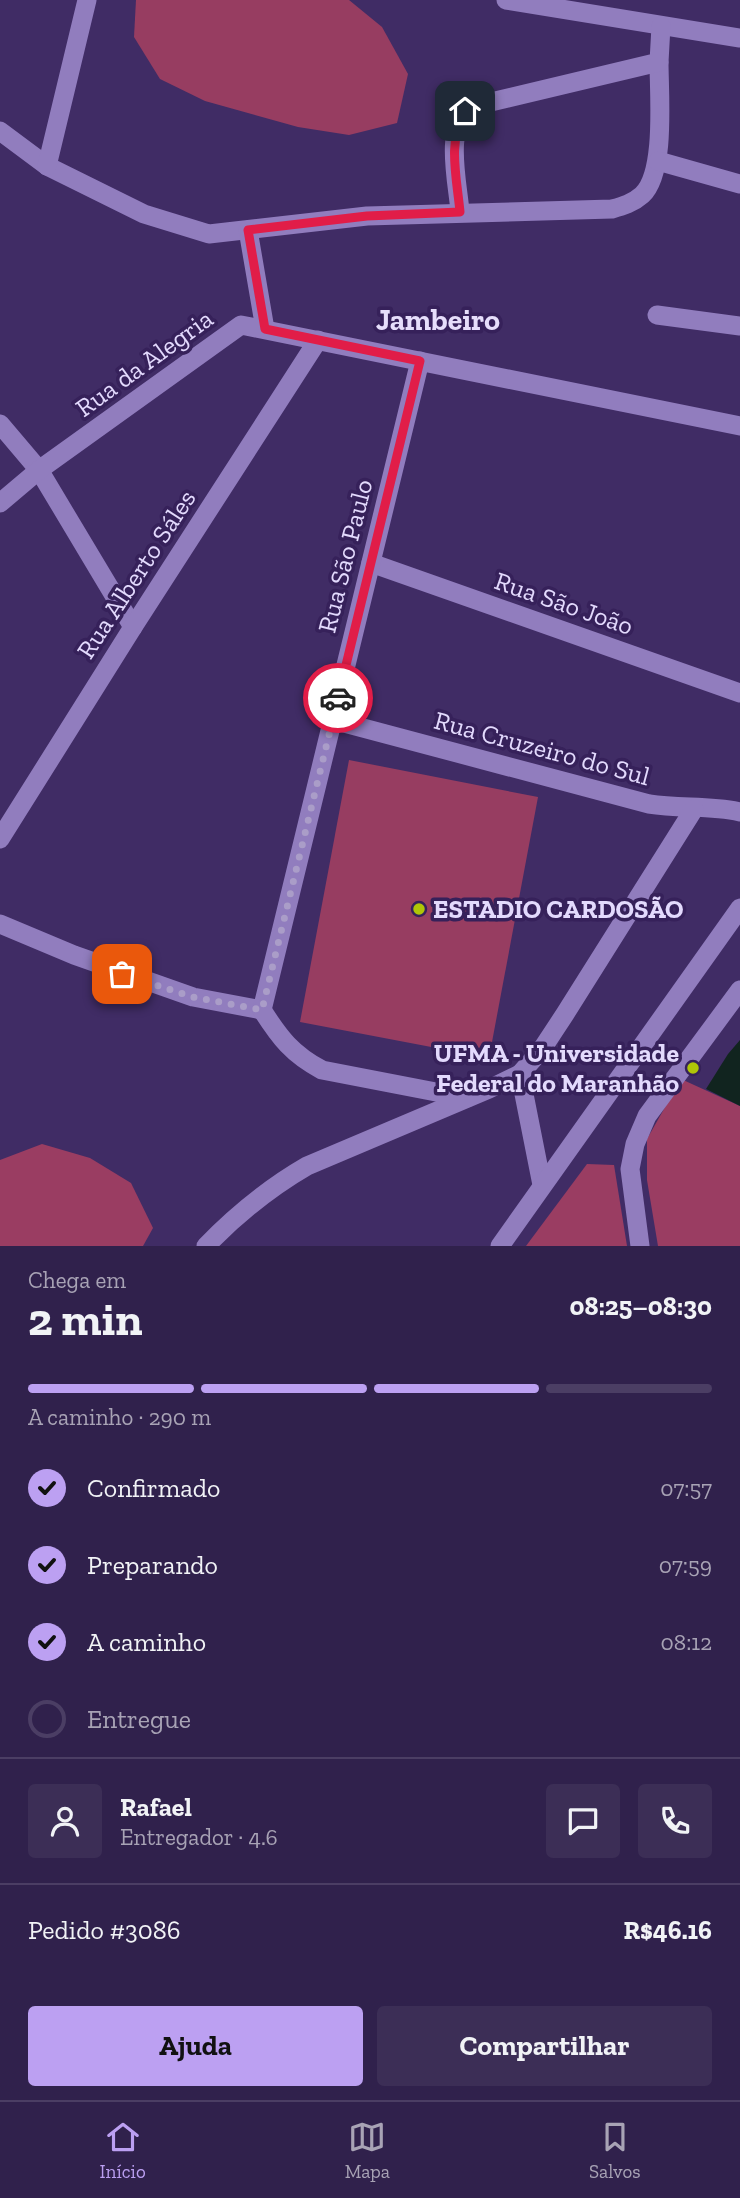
<!DOCTYPE html>
<html lang="pt">
<meta charset="utf-8">
<style>
:root{--surface:#30214c;--page:#3c2e56;--text:#f1f3f6;--muted:#a8a3b5;--line:#4b3e64;--accent:#bca0f2}
body{margin:0;font-family:"Zilla Slab",serif;background:var(--page);color:var(--text);height:100vh;display:flex;flex-direction:column;font-size:26px;white-space:nowrap}
*{box-sizing:border-box;margin:0}
p{font-size:23px;color:var(--muted)}
.icon{flex:none;width:38px;height:38px;fill:none;stroke:currentColor;stroke-width:2;stroke-linecap:round;stroke-linejoin:round}
.map{position:relative;height:1246px;overflow:hidden}
.panel{display:flex;flex-direction:column;background:var(--surface);flex:1}
.panel>*{flex:none}
.pin{position:absolute;display:grid;place-items:center;width:60px;height:60px;color:#fff;margin:-30px;border-radius:14px;box-shadow:0 4px 10px #0006}
.courier{position:absolute;display:grid;place-items:center;width:70px;height:70px;margin:-35px;border:5px solid #e11d48;border-radius:50%;background:#fff;color:#222;box-shadow:0 2px 9px #0007}
.head em{font-style:normal;font-weight:800}
.head div{display:flex;flex-direction:column-reverse}
.head{display:flex;align-items:center;justify-content:space-between;height:119px;padding:0 28px}
h1{font-size:46px;font-weight:800;line-height:52px}
.bar{display:grid;grid-template-columns:repeat(4,1fr);gap:10px 7px;align-content:center;height:84px;padding:0 28px}
.bar i{height:9px;border-radius:5px;background:var(--line)}
.bar .current{background:var(--accent)}
.bar p{grid-column:span 4}
.line{display:flex;align-items:center;gap:18px;padding:0 28px;border-top:2px solid var(--line)}
.line div{flex:1}
.round{display:grid;place-items:center;flex:none;width:74px;height:74px;border-radius:7px;background:var(--page)}
ol{padding:0 28px;list-style:none}
li{display:flex;align-items:center;gap:21px;height:77px}
li p{margin-inline-start:auto}
li .icon{padding:7px;border-radius:50%;background:var(--accent);color:#111;stroke-width:4}
li:last-child{color:var(--muted)}
li i{width:38px;height:38px;border:4px solid var(--line);border-radius:50%}
.primary-button{display:flex;gap:14px;margin-top:auto;padding:14px 28px}
.primary-button a{flex:1;height:80px;border-radius:7px;background:var(--accent);color:#111;font-size:28px;font-weight:800;line-height:80px;text-align:center}
.primary-button a+a{background:var(--page);color:var(--text)}
.tab-bar{display:flex;justify-content:space-around;align-items:center;height:98px;border-top:2px solid var(--line);background:var(--surface);font-size:19px;color:var(--muted)}
.tab-bar a{display:grid;justify-items:center;gap:4px}
.tab-bar .current{color:var(--accent)}
.map>svg:first-child{display:block}
</style>
<div class="map">
<svg width="740" height="1246" viewBox="0 0 740 1246">
<rect width="100%" height="100%" fill="#402c65"/>
<g fill="#973d61">
<path d="M136,0H349L382,27L408,74L397,123L349,135L298,127L205,101L160,79L134,37Z"/>
<path d="M349,760L538,797L489,1058L300,1022Z"/>
</g>
<g fill="#9a3d62">
<path d="M681,1079L740,1106V1246H658L647,1180V1139Z"/>
<path d="M42,1144L90,1158L131,1183L153,1228L143,1246H0V1160Z"/>
<path d="M587,1164L614,1165L627,1246H526Z"/>
</g>
<path fill="#11241f" d="M740,1040V1106L706,1089L728,1054Z"/>
<g fill="none" stroke-linecap="round" stroke-linejoin="round">
<g stroke="#917dbe" stroke-width="19">
<path d="M506,0L740,38"/>
<path d="M0,131L47,166L144,214L209,234L367,216L612,209C623,206 633,203 642,195C666,173 659,95 659,62"/>
<path d="M658,161L740,184"/>
<path d="M47,166L87,0"/>
<path d="M460,212C458,182 442,123 474,106L659,62L661,26"/>
<path d="M248,230L265,329"/>
<path d="M657,315L740,326"/>
<path d="M0,424L39,470L133,627"/>
<path d="M0,503L39,470L241,325L740,426"/>
<path d="M371,563L740,693"/>
<path d="M333,720L649,804C680,809 710,805 740,812"/>
<path d="M0,839L133,627L318,340"/>
<path d="M0,924L74,955L193,997L262,1010"/>
<path d="M262,1010L420,361"/>
<path d="M262,1010C280,1038 292,1054 322,1070L467,1098"/>
<path d="M542,1185L520,1074L542,1049L565,1014L694,809"/>
<path d="M206,1246C237,1214 269,1188 307,1166L489,1089L520,1074"/>
<path d="M640,1246L630,1169L635,1144L647,1116L740,990"/>
</g>
<path stroke="#917dbe" stroke-width="19" d="M500,1246L740,908"/>
</g>
<g fill="none" stroke-linecap="round" stroke-linejoin="round">
<path stroke="#aa9dc8" stroke-width="7" stroke-dasharray="0 12.6" d="M122,974L193,997L262,1010L338,698"/>
<path stroke="#e11d48" stroke-width="9" d="M338,698L420,361L265,329L248,230L367,216L460,212C457,179 447,141 465,111"/>
</g>
<g fill="#afc507" stroke="#36215a" stroke-width="2.5">
<circle cx="419" cy="909" r="7"/>
<circle cx="693" cy="1068" r="7"/>
</g>
<g text-anchor="middle" stroke-width="7" stroke-linejoin="round" paint-order="stroke">
<g font-size="26" fill="#e3dafd" stroke="#36215a">
<text transform="translate(144 363) rotate(-36)" y="9">Rua da Alegria</text>
<text transform="translate(345 556) rotate(-76)" y="9">Rua São Paulo</text>
<text transform="translate(136 574) rotate(-57)" y="9">Rua Alberto Sáles</text>
<text transform="translate(564 603) rotate(19)" y="9">Rua São João</text>
<text transform="translate(542 748) rotate(15)" y="9">Rua Cruzeiro do Sul</text>
</g>
<g font-size="26" font-weight="bold" fill="#e3dafd" stroke="#36215a" text-anchor="start">
<text x="433" y="918">ESTADIO CARDOSÃO</text>
<text x="679" y="1062" text-anchor="end">UFMA - Universidade<tspan x="679" dy="30">Federal do Maranhão</tspan></text>
</g>
<g font-size="30" font-weight="bold" fill="#e6defb" stroke="#36215a">
<text x="438" y="330">Jambeiro</text>
</g>
</g>
</svg>
<div class="pin" style="left:122px;top:974px;background:#ea580c"><svg class="icon" aria-label="bag" viewBox="0 0 24 24"><path d="M5 8h14l-1 12H6zM9 8a3 3 0 0 1 6 0"/></svg></div>
<div class="pin" style="left:465px;top:111px;background:#1f2937"><svg class="icon" aria-label="home" viewBox="0 0 24 24"><path d="M3 11l9-7 9 7M6 9v11h12V9"/></svg></div>
<div class="courier" style="left:338px;top:698px"><svg class="icon" aria-label="car" viewBox="0 0 24 24"><path d="M5 17H2v-5l4-1 3-4h7l3 4 3 1v5h-3M9 17h6M6 11h13"/><circle cx="7" cy="17" r="2"/><circle cx="17" cy="17" r="2"/></svg></div>
</div>
<section class="panel">
<div class="head"><div><h1>2 min</h1><p>Chega em</p></div><em>08:25–08:30</em></div>
<div class="bar"><i class="current"></i><i class="current"></i><i class="current"></i><i></i><p>A caminho · 290 m</p></div>
<ol>
<li><svg class="icon" aria-label="check" viewBox="0 0 24 24"><path d="M5 12l5 5 9-10"/></svg>Confirmado<p>07:57</p></li>
<li><svg class="icon" aria-label="check" viewBox="0 0 24 24"><path d="M5 12l5 5 9-10"/></svg>Preparando<p>07:59</p></li>
<li><svg class="icon" aria-label="check" viewBox="0 0 24 24"><path d="M5 12l5 5 9-10"/></svg>A caminho<p>08:12</p></li>
<li><i></i>Entregue</li>
</ol>
<div class="line" style="height:126px"><a class="round"><svg class="icon" aria-label="person" viewBox="0 0 24 24"><circle cx="12" cy="8" r="4"/><path d="M4 21q1-7 8-7t8 7"/></svg></a><div><b>Rafael</b><p>Entregador · 4.6</p></div><a class="round"><svg class="icon" aria-label="chat" viewBox="0 0 24 24"><path d="M4 5h16v11H9l-5 4z"/></svg></a><a class="round"><svg class="icon" aria-label="phone" viewBox="0 0 24 24"><path d="M5 4h4l2 5-3 2q2 4 5 5l2-3 5 2v4C11 20 4 13 5 4z"/></svg></a></div>
<div class="line" style="height:91px"><div>Pedido #3086</div><b>R$46.16</b></div>
<div class="primary-button"><a>Ajuda</a><a>Compartilhar</a></div>
</section>
<nav class="tab-bar">
<a class="current"><svg class="icon" aria-label="home" viewBox="0 0 24 24"><path d="M3 11l9-7 9 7M6 9v11h12V9"/></svg>Início</a>
<a><svg class="icon" aria-label="map" viewBox="0 0 24 24"><path d="M3 6l6-2 6 2 6-2v14l-6 2-6-2-6 2zM9 4v14M15 6v14"/></svg>Mapa</a>
<a><svg class="icon" aria-label="saved" viewBox="0 0 24 24"><path d="M7 4h10v16l-5-4-5 4z"/></svg>Salvos</a>
</nav>
